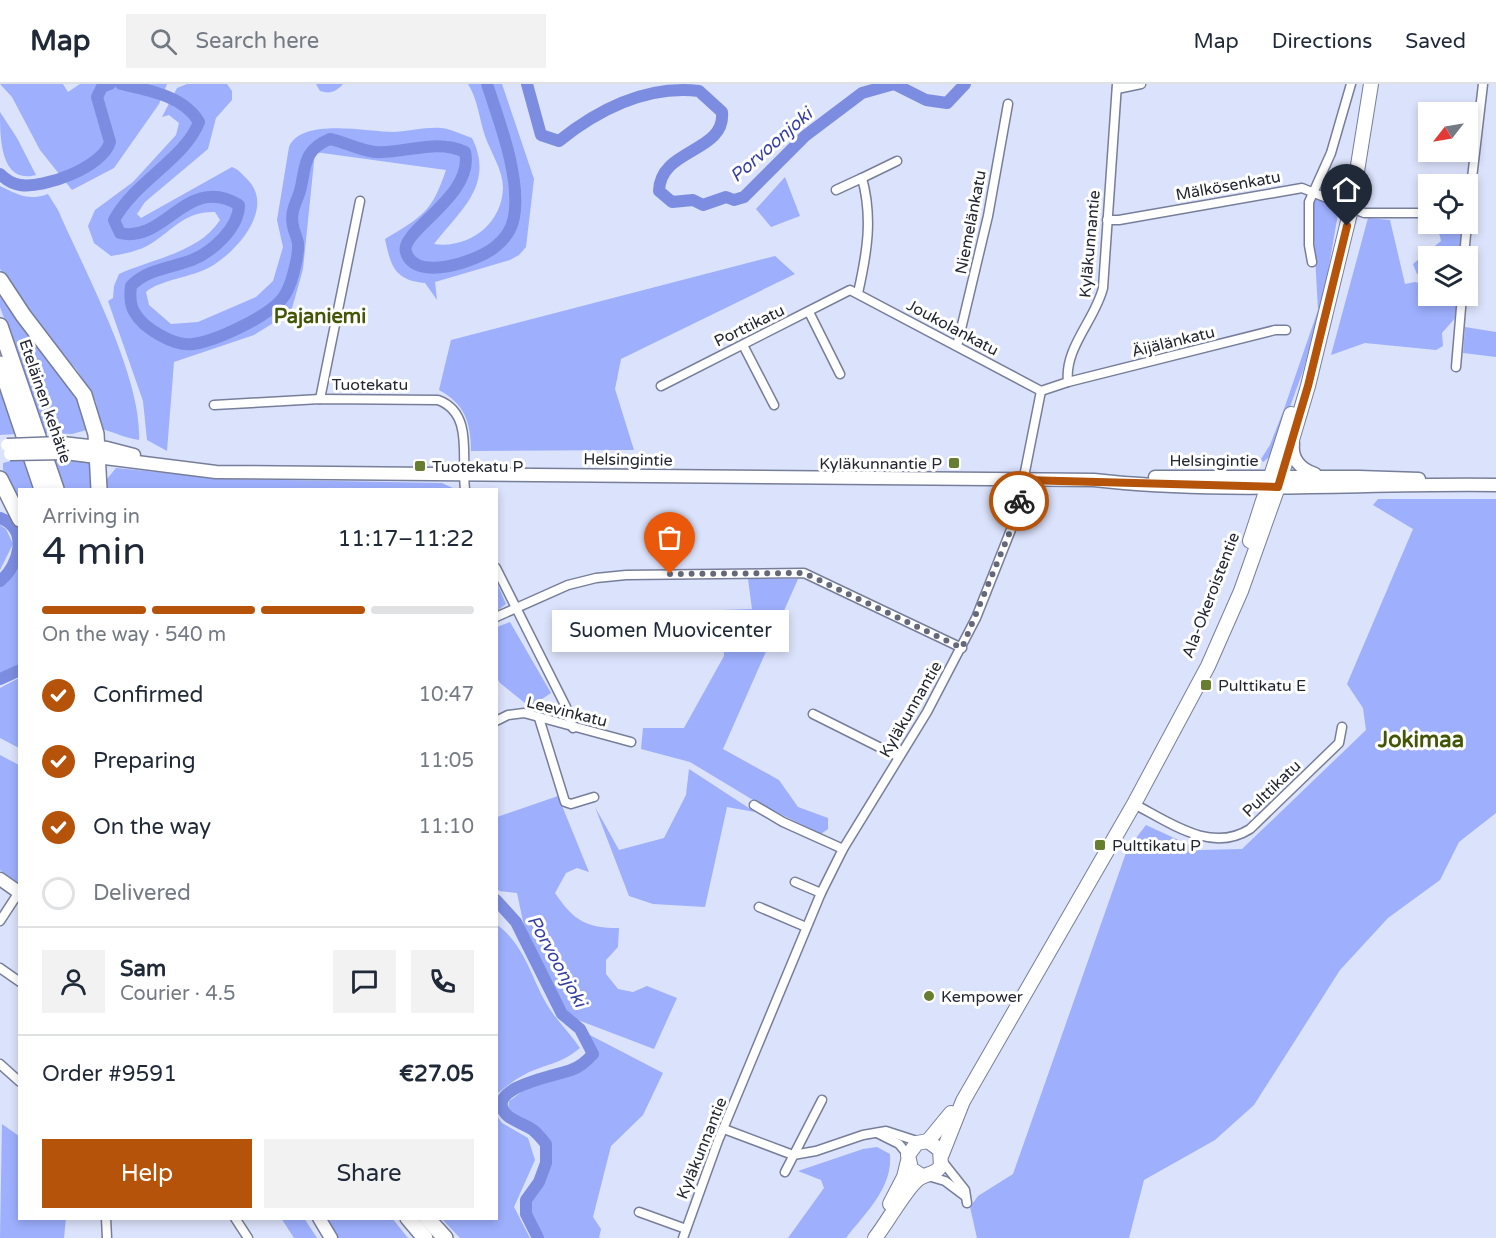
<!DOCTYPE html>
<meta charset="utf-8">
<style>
:root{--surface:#fff;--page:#f2f2f3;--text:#1f2937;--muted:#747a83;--line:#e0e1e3;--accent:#b45309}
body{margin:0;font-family:"Varela Round",sans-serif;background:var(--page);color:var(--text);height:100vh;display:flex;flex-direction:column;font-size:22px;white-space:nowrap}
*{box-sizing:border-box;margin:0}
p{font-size:20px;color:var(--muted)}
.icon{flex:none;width:33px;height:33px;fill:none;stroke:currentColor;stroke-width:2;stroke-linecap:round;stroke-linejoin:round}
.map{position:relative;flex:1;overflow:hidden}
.details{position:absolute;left:18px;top:404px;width:480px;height:732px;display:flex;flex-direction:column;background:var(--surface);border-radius:0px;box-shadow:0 3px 9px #0003}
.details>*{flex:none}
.needle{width:39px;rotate:239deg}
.controls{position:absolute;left:1418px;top:18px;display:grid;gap:12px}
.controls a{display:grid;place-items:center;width:60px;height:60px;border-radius:0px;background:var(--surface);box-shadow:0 3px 9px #0003;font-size:30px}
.pin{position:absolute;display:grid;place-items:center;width:51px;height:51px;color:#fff;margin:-62px -26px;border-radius:50% 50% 50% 0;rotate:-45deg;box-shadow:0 0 6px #0007}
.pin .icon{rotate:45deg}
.courier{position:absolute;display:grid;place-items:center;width:60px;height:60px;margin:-30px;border:4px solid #b45309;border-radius:50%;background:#fff;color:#222;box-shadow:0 2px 8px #0007}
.bubble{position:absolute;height:42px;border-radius:0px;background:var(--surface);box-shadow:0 3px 9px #0003;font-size:20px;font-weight:600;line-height:42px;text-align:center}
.summary em{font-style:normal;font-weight:600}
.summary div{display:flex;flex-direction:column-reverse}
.summary{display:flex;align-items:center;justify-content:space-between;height:102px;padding:0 24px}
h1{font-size:39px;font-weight:600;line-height:45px}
.bar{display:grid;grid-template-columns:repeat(4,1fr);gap:9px 6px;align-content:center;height:72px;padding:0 24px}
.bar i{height:8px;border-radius:4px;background:var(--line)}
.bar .on{background:var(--accent)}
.bar p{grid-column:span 4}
.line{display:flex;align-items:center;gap:15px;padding:0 24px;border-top:2px solid var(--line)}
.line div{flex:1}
.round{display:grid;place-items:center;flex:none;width:63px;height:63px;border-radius:0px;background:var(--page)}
ol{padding:0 24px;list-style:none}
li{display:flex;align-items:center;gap:18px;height:66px}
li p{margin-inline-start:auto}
li .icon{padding:6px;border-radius:50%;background:var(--accent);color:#fff;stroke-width:4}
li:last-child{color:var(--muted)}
li i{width:33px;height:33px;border:3px solid var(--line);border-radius:50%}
.cta{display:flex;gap:12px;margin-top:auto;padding:12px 24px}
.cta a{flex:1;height:69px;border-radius:0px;background:var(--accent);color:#fff;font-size:24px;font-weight:600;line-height:69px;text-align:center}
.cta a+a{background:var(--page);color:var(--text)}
header{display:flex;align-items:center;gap:36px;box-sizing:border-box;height:84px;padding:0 30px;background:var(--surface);border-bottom:2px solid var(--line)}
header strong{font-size:28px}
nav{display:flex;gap:33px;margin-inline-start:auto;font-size:21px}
.search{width:420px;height:54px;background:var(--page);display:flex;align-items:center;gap:15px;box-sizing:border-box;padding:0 21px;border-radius:0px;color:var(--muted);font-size:22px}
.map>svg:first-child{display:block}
</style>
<header>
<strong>Map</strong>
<div class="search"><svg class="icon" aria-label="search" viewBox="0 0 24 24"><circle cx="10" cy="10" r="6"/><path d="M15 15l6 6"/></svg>Search here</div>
<nav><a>Map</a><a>Directions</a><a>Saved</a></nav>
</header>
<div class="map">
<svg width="1496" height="1154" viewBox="0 0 1496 1154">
<rect width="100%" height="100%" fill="#dbe2fb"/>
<g fill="#9daffd">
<path d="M0,0H63L68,8L80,0H167L159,20L114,84L72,106L40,66L12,13Z"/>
<path d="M187,0H227L232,7V16L216,34L208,65L145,118L137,130L141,134L232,83C238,85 242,90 246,94C277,123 237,168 210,183C193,193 159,196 146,208L149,221L171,240L198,238L256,213L273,197L283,163L277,136L289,63C301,33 369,48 394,48C410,47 426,43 441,44C451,45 463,51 472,54C495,101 460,126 434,160C468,165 502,141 503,104C503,86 491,69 485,52C479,34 478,16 468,0H502L534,95L526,163L519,171L510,176L435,198L437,216L425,199C394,196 391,182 385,155C422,133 432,128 446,86L315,68L303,185L291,228L254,251L174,278L167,367L147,356L143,317L108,217L113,214L114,202L119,190C152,175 200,168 220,136L215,128C185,127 174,145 152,159C140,167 124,170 111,172L94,159L88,142L95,126L133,98L176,51L179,39L169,31L162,33L177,4Z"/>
<path d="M316,0H343C336,8 330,10 320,7Z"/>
<path d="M0,28L17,54L36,91C0,101 0,53 0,28Z"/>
<path d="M785,93L800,132L771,143L756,125Z"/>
<path d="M0,102C18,111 29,117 48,110L58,126C84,186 142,292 139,356C124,354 115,348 101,345L96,318L77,286L39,244L0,185Z"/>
<path d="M1318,113L1336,120L1339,124L1325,205L1303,287L1276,361L1272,371L1263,378L1261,375L1270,361L1284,325L1318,226L1312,116Z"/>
<path d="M1368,134L1390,136L1405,200L1415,198L1425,201L1428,198V212H1457L1456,233L1442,249L1443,262L1436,266L1365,259L1331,271Z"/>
<path d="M1437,140H1462L1461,172H1428V187L1417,190L1413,180L1441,157Z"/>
<path d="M775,172L795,190L621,275L615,305L634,366L471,367C471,339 465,320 439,306L451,256Z"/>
<path d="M0,204L77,305L90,345L72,350L46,349L0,223Z"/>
<path d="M1465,243L1496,248V273L1463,269Z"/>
<path d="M0,300L16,350L0,351Z"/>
<path d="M26,373L36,405H20L19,422L3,385V379Z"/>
<path d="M53,373L94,376L95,405H63Z"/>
<path d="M116,384L227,395L442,399L455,405H107V395Z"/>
<path d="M1378,415H1496V729L1459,758L1440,796L1388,834L1340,886L1254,1021L1215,1056L1144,1096L1129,1154H977L970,1123L978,1112L1013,1090L1127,766L1146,741L1200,766L1242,765L1366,646L1363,624L1347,600L1413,445L1373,421Z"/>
<path d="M0,441L6,445L13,460L0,486Z"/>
<path d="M19,477V580L0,589V502Z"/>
<path d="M748,495H798L723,665L779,696L798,723L828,734V745L821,750L758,719L690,678L641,665L643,644H684L724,572L722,526L752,525Z"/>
<path d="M497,499L506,520L497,527H496Z"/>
<path d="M510,538L551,609L530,623L500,599L497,594V543Z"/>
<path d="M19,594V664L0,654V604Z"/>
<path d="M0,671L19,681V799L0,786Z"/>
<path d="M689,685L755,728L727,723L705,823L653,820L629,812L595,723L619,766L664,754L686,711Z"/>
<path d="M558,712L589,788L577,784L566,789L555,809C574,837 586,844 619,844L618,863L606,876V890L618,905L633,908L647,902L677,914L654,965L570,933L524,842L517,809L499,807L497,803V733Z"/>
<path d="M496,840C524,860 530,890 546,919C555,935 570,949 580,964C564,977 556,978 537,985C522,990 509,1000 497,1010Z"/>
<path d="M584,948L663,989L643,1031L611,1062L593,1133L601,1145L599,1154H542L530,1129L532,1117L543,1100L549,1081L550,1060L536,1043L508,1027L509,1017C518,1011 527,1003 537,999C562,988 577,999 598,973Z"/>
<path d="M497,1032L502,1039L528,1054L535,1076L514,1123L530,1154H460L441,1134H496Z"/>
<path d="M2,1040L19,1052L20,1134H66L64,1154H0Z"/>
<path d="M877,1063L890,1070C893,1104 865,1129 846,1154H788L824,1104L821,1096L798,1087L863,1065Z"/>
<path d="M281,1134H304L317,1154H294Z"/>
<path d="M323,1134H392L408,1154H335Z"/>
</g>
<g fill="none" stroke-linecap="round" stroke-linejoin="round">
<g stroke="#7c8de1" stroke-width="12">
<path d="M121,0C148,6 184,12 199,38C185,75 135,97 114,136L120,149C165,160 187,89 239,121C239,144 212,168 192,176C171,184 147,185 131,202C130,210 130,222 135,229C143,244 175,263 193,260C216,257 267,233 282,215C291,205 299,172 298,159C297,153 294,148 293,142C290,128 296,119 300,107C306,84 302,66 330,55C345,58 361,67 375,68C405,70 436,54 465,68C475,112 399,147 406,168C415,199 478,177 495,163C504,156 512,145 514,133C521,93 499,37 487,0"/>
<path d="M527,0L541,51L559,57C599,25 646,1 699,7L722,28C726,69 660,64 659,107L672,118L693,116L703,121L726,113L734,116L744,113L805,52L862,9L894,0L926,16L947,19L965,0"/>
<path d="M0,90C6,96 12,100 20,101C44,105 103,83 110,58L97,13L102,3L110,0"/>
<path d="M0,434C30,445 19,482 0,497"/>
<path d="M0,595L20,586"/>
<path d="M496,816L516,838L562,930L580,945L593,970C587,977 580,983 571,986C559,991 485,1003 505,1029C511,1037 525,1040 533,1046C538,1050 542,1055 546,1060V1079L539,1098L526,1116V1130L538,1154"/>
</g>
<defs>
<g id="street">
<path d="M1117,5L1141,0"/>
<path d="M836,106L862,94"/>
<path d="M1107,136H1119L1302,104L1364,129H1428"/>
<path d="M1467,137L1483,0"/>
<path d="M1464,172L1467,140"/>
<path d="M1312,178L1309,161V118L1331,69L1351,0"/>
<path d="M858,209C867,169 873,134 862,94L897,77"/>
<path d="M809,228L840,290"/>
<path d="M743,261L774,321"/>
<path d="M957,262L988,132L1008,20"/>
<path d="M1456,283L1462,212"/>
<path d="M1068,298L1275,246H1286"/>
<path d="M661,302L850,206L1041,307"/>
<path d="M1041,307L1068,298C1064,264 1095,236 1103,204L1117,0"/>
<path d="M320,315L360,117"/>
<path d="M214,321L320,315L438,316C474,329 461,374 465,405"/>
<path d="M496,484L566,623L573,644"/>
<path d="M496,533L568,501L596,494L626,491L804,489L962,564"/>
<path d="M813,630L899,673"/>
<path d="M539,634L565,718L571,720L594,713"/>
<path d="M496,637L508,631L524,629L631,658"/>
<path d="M1134,720C1169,738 1211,770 1250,745L1339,659L1342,643"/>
<path d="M754,721L783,738L843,765"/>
<path d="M795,798L821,809"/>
<path d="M759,823L806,843"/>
<path d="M0,837L19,808"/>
<path d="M0,884L20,898"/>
<path d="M0,980L20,998"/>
<path d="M724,1045L793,1071L816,1067L863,1051L886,1047L920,1058"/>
<path d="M877,1049L899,1060L908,1071"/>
<path d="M942,1077L965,1106L967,1119"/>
<path d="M785,1088L822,1016"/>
<path d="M928,1092L945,1097L965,1112"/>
<path d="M639,1128L686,1145"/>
<path d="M106,1134L107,1154"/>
<path d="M235,1134L248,1154"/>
<path d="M683,1154L718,1057L821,809L843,765L927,628L976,534L1016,433L1041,307"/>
</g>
<g id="secondary">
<path d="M62,359L107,364L134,371"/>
<path d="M1293,359C1291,375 1300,385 1315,390"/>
<path d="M65,369L216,388L1094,396C1227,411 1362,399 1496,401"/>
<path d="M1155,393H1359L1419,395"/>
<path d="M0,795L20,809"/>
<path d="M319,1134L331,1154"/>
</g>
<g id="primary">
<path d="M1250,457L1291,330"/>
<path d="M928,1057L951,1029"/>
<path d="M942,1070L963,1017L1134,720L1208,582L1241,507L1278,403L1308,302L1351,125L1371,0"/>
<path d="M890,1120L904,1093L908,1077"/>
<path d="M875,1154C887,1139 905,1106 917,1096C925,1089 934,1092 941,1082L940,1066L928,1057L917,1059L908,1071L911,1085L922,1092"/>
</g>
<g id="highway">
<path d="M0,196L23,231L84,311L96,350L99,405"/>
<path d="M0,242L56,405"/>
<path d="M0,280L42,405"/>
<path d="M0,395L20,435"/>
<path d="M408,1134L425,1154"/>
<path d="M427,1134L445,1154"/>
</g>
</defs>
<use href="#street" stroke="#777e9a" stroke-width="11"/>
<use href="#secondary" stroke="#777e9a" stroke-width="15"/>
<use href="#primary" stroke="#777e9a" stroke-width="16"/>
<use href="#highway" stroke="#777e9a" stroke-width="18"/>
<use href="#street" stroke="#fff" stroke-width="8"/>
<use href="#secondary" stroke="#fff" stroke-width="12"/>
<use href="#primary" stroke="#fff" stroke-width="14"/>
<use href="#highway" stroke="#fff" stroke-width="15"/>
<defs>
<g id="secondary-bridge">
<path d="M7,361L62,359"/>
<path d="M10,370L65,369"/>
</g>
</defs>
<use href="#secondary-bridge" stroke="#777e9a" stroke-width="15" stroke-linecap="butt"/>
<use href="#secondary-bridge" stroke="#fff" stroke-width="12"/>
</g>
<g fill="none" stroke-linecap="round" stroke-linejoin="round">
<path stroke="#646878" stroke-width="6" stroke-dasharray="0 10.8" d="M670,490L804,489L962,564L1016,433L1019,417"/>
<path stroke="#b45309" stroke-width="8" d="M1019,417L1024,396L1278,403L1308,302L1347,142"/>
</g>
<g fill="#677d2f" stroke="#fff" stroke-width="2">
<rect x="948" y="373" width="12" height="12" rx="3"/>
<rect x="414" y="376" width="12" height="12" rx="3"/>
<rect x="1200" y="595" width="12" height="12" rx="3"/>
<rect x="1094" y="755" width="12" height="12" rx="3"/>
<circle cx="929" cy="912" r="6"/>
</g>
<g text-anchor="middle" stroke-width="6" stroke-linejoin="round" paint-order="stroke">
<g font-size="16" fill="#242732" stroke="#fff">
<text transform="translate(1228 101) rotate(-10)" y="6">Mälkösenkatu</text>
<text transform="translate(970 138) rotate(-79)" y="6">Niemelänkatu</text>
<text transform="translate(1089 160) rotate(-85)" y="6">Kyläkunnantie</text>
<text transform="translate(749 241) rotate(-26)" y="6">Porttikatu</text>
<text transform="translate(953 243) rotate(28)" y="6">Joukolankatu</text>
<text transform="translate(1173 257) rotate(-14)" y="6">Äijälänkatu</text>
<text x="370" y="306">Tuotekatu</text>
<text transform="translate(46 317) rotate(71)" y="6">Eteläinen kehätie</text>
<text transform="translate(628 375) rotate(1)" y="6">Helsingintie</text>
<text x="1214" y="382">Helsingintie</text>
<text transform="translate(1210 511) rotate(-69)" y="6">Ala-Okeroistentie</text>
<text transform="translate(910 625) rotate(-60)" y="6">Kyläkunnantie</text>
<text transform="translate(567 627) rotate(14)" y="6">Leevinkatu</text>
<text transform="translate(1271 704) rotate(-44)" y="6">Pulttikatu</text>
<text transform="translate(701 1064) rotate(-68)" y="6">Kyläkunnantie</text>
</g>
<g font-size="16" fill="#242732" stroke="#fff" text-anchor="start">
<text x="942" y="385" text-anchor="end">Kyläkunnantie P</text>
<text x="432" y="388">Tuotekatu P</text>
<text x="1218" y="607">Pulttikatu E</text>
<text x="1112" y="767">Pulttikatu P</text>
<text x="941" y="918">Kempower</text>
</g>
<g font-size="18" font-style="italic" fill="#363fa0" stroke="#fff">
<text transform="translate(771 61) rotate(-41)" y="6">Porvoonjoki</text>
<text transform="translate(557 877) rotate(61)" y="6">Porvoonjoki</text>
</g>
<g font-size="20" font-weight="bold" fill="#435607" stroke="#fff">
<text x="320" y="239">Pajaniemi</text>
</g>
<g font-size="22" font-weight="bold" fill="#435607" stroke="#fff">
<text x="1421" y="663">Jokimaa</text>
</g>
</g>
</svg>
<div class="controls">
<a><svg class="needle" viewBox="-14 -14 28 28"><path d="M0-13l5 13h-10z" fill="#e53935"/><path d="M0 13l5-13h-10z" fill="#747a83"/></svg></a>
<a><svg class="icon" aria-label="locate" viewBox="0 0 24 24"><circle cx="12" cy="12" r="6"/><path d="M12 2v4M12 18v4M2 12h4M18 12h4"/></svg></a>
<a><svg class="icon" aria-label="layers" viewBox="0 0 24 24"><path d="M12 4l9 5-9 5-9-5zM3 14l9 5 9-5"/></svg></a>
</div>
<div class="pin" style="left:670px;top:490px;background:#ea580c"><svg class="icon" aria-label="bag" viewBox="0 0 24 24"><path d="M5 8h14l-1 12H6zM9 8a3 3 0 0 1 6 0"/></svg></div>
<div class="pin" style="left:1347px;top:142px;background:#1f2937"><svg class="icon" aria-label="home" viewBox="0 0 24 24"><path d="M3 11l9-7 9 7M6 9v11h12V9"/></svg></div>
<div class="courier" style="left:1019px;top:417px"><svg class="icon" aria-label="bike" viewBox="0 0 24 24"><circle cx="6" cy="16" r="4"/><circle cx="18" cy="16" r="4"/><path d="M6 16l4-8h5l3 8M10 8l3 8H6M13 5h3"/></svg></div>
<div class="bubble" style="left:552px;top:526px;width:237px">Suomen Muovicenter</div>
<section class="details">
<div class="summary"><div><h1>4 min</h1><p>Arriving in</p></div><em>11:17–11:22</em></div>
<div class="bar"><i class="on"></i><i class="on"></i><i class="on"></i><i></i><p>On the way · 540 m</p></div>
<ol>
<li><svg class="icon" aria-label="check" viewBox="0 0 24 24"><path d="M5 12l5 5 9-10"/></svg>Confirmed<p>10:47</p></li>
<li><svg class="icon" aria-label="check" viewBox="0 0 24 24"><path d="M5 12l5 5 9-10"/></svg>Preparing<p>11:05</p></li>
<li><svg class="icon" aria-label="check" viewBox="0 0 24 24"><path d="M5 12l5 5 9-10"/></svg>On the way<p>11:10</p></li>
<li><i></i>Delivered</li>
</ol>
<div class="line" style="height:108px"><a class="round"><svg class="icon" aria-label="person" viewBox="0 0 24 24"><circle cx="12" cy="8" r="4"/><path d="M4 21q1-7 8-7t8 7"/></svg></a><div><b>Sam</b><p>Courier · 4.5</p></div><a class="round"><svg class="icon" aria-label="chat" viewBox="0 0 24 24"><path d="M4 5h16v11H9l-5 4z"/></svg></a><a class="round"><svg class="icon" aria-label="phone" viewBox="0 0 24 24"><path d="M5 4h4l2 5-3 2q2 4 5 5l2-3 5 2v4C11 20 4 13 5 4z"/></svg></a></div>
<div class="line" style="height:78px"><div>Order #9591</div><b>€27.05</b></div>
<div class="cta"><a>Help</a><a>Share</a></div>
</section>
</div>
